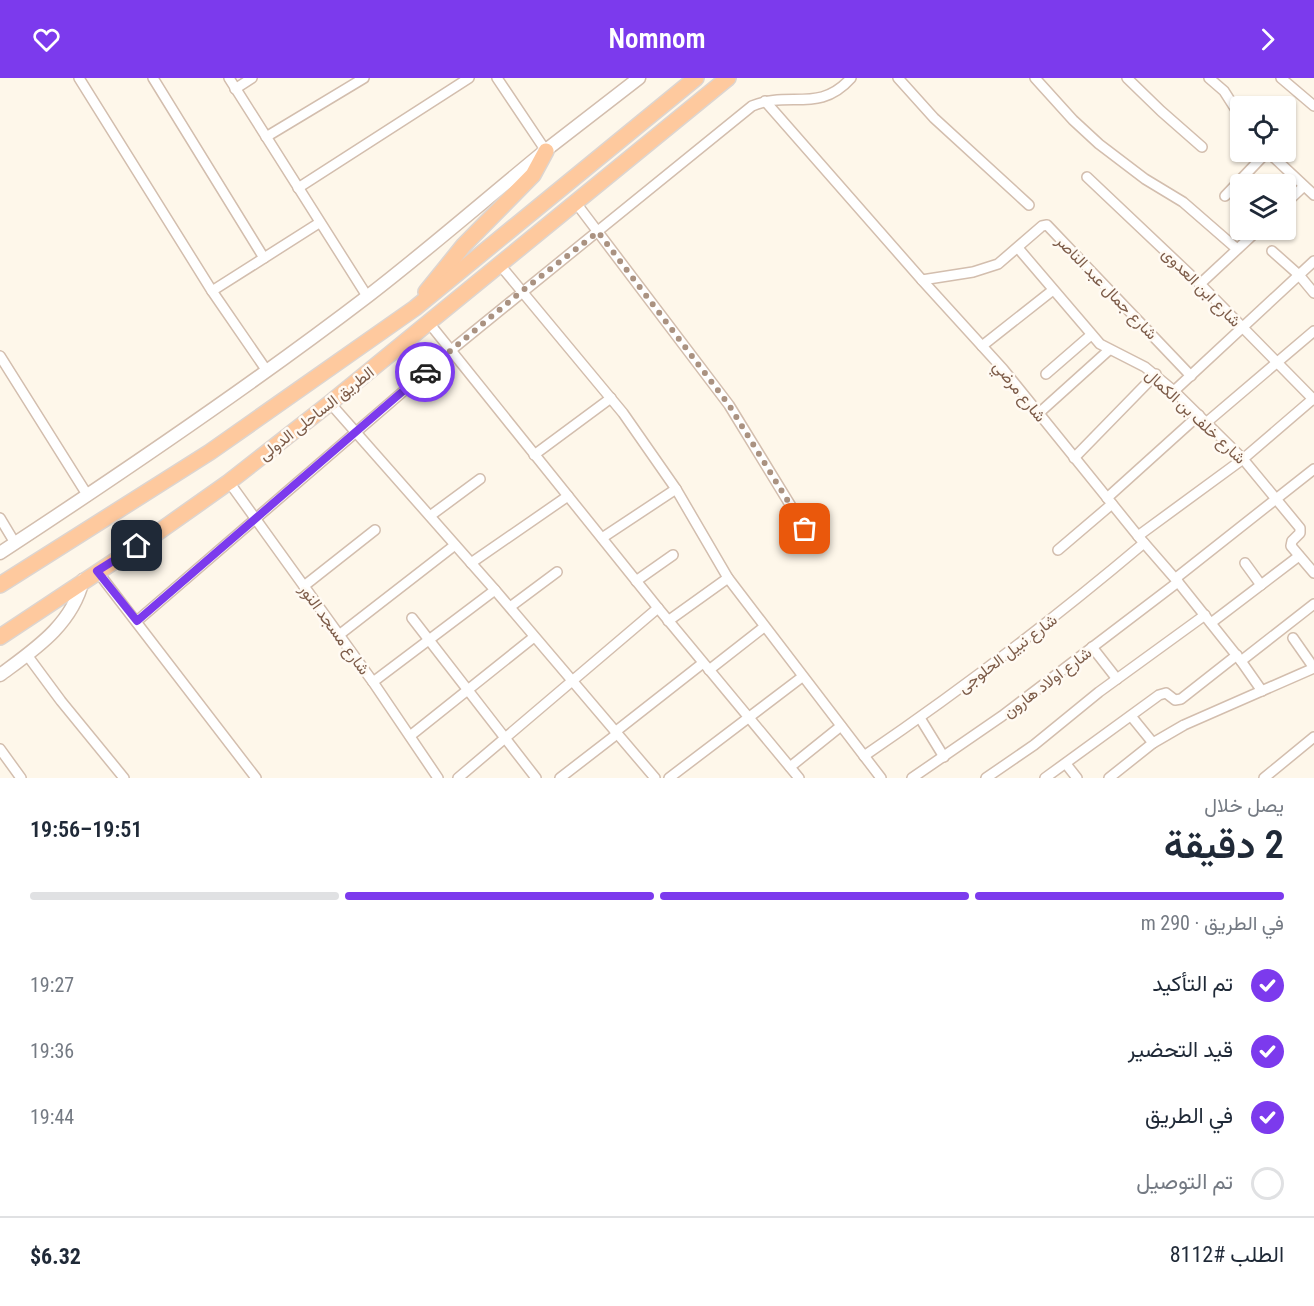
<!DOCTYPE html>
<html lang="ar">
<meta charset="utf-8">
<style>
:root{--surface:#fff;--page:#f2f2f3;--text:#1f2937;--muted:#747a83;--line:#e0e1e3;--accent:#7c3aed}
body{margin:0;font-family:"Roboto Condensed",Vazirmatn,sans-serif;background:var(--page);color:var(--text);direction:rtl;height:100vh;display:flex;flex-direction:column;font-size:22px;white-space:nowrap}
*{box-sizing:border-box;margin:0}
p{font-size:20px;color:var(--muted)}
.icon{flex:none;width:33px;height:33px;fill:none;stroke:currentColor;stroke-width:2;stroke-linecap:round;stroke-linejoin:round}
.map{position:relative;height:700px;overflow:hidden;direction:ltr}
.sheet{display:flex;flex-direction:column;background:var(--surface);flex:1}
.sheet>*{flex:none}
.fabs{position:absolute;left:1230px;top:18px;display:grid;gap:12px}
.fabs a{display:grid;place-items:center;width:66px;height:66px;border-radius:6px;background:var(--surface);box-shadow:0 2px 4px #0004;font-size:30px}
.pin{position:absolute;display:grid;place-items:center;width:51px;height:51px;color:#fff;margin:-26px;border-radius:12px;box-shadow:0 3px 9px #0006}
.courier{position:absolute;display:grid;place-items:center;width:60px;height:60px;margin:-30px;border:4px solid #7c3aed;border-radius:50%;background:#fff;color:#222;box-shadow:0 2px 8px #0007}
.head em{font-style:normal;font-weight:600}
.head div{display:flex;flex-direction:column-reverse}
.head{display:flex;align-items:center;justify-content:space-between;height:102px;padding:0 30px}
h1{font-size:39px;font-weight:600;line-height:45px}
.bar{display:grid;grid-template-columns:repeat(4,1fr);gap:9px 6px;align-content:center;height:72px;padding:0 30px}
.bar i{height:8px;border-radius:4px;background:var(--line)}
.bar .selected{background:var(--accent)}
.bar p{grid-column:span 4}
.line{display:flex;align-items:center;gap:15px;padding:0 30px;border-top:2px solid var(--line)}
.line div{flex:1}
ol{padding:0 30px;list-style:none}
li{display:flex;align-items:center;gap:18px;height:66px}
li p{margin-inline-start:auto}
li .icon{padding:6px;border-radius:50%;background:var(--accent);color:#fff;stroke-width:4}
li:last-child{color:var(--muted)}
li i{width:33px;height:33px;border:3px solid var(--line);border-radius:50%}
header{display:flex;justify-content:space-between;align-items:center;height:78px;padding:0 30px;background:var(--accent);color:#fff;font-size:27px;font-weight:600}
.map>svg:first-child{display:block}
</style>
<header><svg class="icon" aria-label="forward" viewBox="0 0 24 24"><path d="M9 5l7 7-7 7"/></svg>Nomnom<svg class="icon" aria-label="heart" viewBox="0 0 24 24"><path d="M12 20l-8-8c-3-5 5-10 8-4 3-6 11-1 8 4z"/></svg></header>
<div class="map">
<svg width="1314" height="700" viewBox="0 0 1314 700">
<rect width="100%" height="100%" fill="#fef7ea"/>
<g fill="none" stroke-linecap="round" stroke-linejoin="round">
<defs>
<g id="minor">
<path d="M79,0L212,213L267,293"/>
<path d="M153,0L264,180"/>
<path d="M229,0L367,218"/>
<path d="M497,0L546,73"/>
<path d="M898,0L934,40L1029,127"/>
<path d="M1035,0L1073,42L1099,66L1145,101L1183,124L1237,171"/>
<path d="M1127,0L1161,33L1202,69"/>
<path d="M1209,0L1224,13L1240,38"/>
<path d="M1281,0L1314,28"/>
<path d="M235,11L252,0"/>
<path d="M765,23L922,202L1003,291L1138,458L1178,504L1241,583L1262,613"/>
<path d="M266,59L364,0"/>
<path d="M1268,74L1314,117"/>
<path d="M1087,99L1200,206L1314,322"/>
<path d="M298,110L469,0"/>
<path d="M1225,118L1267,74"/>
<path d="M576,125L729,327L805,451"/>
<path d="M1286,125L1304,108"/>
<path d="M1018,170L1100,266L1145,289L1174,313L1243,381L1300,450V455L1292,463L1291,468L1314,495"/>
<path d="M1272,173L1299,197L1314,215"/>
<path d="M500,187L623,335L676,411L728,500L881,700"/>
<path d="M922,202L973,194L998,186L1042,148L1047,147L1191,298"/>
<path d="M1200,206L1258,152"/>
<path d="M212,213L319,145"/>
<path d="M429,245L658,530L799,700"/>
<path d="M982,268L1053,212"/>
<path d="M0,278L88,418"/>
<path d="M1046,296L1091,257"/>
<path d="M1174,313L1314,183"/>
<path d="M330,325L495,512L655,700"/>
<path d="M1039,335L1109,272"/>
<path d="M1207,344L1314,253"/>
<path d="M534,377L611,320"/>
<path d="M1074,380L1156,296"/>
<path d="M229,404L373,604L438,700"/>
<path d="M1107,420L1199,337"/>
<path d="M430,438L480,401"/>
<path d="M0,440L15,465"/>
<path d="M1138,458L1243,381L1314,320"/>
<path d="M602,460L676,411"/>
<path d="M1058,472L1112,426"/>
<path d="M471,485L568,418"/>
<path d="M1245,485L1261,507"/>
<path d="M97,493L256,700"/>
<path d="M1176,500L1314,391"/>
<path d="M636,503L673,477"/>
<path d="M304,508L375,452"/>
<path d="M510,529L557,494"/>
<path d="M412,540L536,700"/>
<path d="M137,543L450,273L752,28C789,12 819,36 851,0"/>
<path d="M668,543L728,500"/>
<path d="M1211,545L1299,478"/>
<path d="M339,557L455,467"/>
<path d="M1293,560L1314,590"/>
<path d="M1092,569L1117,601"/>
<path d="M27,577L61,623L124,700"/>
<path d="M1241,583L1314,526"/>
<path d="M709,592L764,549"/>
<path d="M373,604L495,512"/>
<path d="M1131,638L1153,665"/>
<path d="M920,640L944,679"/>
<path d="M615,654L703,585"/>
<path d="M410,658L534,559"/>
<path d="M0,671L21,700"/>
<path d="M864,678C961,612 1054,541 1144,465"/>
<path d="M1066,686L1077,700"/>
<path d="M790,689L841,648"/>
<path d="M458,700L658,530"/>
<path d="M560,700L617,656"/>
<path d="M669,700L802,599"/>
<path d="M912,700L1002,638L1178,504"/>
<path d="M986,700L1034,667L1099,614L1205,537"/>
<path d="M1045,700L1159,617L1166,615L1175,622L1181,621L1237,577"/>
<path d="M1109,700L1153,665L1184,647L1314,590"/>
<path d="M1264,700L1314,659"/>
</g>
<g id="tertiary">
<path d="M0,475C125,393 249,309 368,218C429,171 486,121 546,72C577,48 608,24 639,0"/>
<path d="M0,597C35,571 72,547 83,502"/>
</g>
<g id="trunk">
<path d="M426,214L464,167L533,97L546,73"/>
<path d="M0,507L210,374L415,230L696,0"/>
<path d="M0,559L157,455L229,404L330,325L728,0"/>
</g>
</defs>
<use href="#minor" stroke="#d3beae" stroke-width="12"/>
<use href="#tertiary" stroke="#d3beae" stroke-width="15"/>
<use href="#trunk" stroke="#ddd5d0" stroke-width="18"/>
<use href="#minor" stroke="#fff" stroke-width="9"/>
<use href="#tertiary" stroke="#fff" stroke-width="12"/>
<use href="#trunk" stroke="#fec99e" stroke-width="15"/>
</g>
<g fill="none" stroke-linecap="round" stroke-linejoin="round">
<path stroke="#aa9281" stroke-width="6" stroke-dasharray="0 10.8" d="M425,294L522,213L598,154L729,327L805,451"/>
<path stroke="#7c3aed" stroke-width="8" d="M137,468L97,493L137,543L425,294"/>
</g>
<g text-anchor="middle" stroke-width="5" stroke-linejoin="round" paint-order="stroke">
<g font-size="16" fill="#7d5c49" stroke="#fffaf3">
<text transform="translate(1107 209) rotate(46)" y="6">شارع جمال عبد الناصر</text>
<text transform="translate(1202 209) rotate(45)" y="6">شارع ابن العدوى</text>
<text transform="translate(1020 313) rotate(51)" y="6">شارع مرضي</text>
<text transform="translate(316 335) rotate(-38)" y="6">الطريق الساحلى الدولى</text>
<text transform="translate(1196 338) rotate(43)" y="6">شارع خلف بن الكمال</text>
<text transform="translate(335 551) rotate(54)" y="6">شارع مسجد النور</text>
<text transform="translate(1007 575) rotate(-37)" y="6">شارع نبيل الحلوجى</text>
<text transform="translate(1047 604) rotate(-37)" y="6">شارع اولاد هارون</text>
</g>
</g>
</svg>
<div class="fabs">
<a><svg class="icon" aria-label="locate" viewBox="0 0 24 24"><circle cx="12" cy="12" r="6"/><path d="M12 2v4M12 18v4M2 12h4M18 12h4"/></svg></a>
<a><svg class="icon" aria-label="layers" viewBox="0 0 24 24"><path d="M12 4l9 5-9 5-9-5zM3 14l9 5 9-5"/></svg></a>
</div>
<div class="pin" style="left:805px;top:451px;background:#ea580c"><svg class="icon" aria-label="bag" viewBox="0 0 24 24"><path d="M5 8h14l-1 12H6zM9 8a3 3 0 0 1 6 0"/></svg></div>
<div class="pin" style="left:137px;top:468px;background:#1f2937"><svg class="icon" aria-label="home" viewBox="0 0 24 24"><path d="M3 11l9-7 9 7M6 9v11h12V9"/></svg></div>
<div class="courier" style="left:425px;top:294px"><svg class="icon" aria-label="car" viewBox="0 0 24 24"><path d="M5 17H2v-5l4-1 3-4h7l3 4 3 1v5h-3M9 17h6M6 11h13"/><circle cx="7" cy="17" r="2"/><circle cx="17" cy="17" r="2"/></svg></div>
</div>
<section class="sheet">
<div class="head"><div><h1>2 دقيقة</h1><p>يصل خلال</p></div><em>19:51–19:56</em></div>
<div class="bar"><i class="selected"></i><i class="selected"></i><i class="selected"></i><i></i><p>في الطريق · 290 m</p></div>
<ol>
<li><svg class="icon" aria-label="check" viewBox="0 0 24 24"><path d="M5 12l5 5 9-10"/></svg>تم التأكيد<p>19:27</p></li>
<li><svg class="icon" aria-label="check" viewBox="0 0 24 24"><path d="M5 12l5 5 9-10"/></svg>قيد التحضير<p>19:36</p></li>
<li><svg class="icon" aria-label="check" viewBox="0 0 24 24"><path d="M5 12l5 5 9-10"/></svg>في الطريق<p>19:44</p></li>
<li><i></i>تم التوصيل</li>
</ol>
<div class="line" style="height:78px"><div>الطلب #8112</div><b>$6.32</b></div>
</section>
